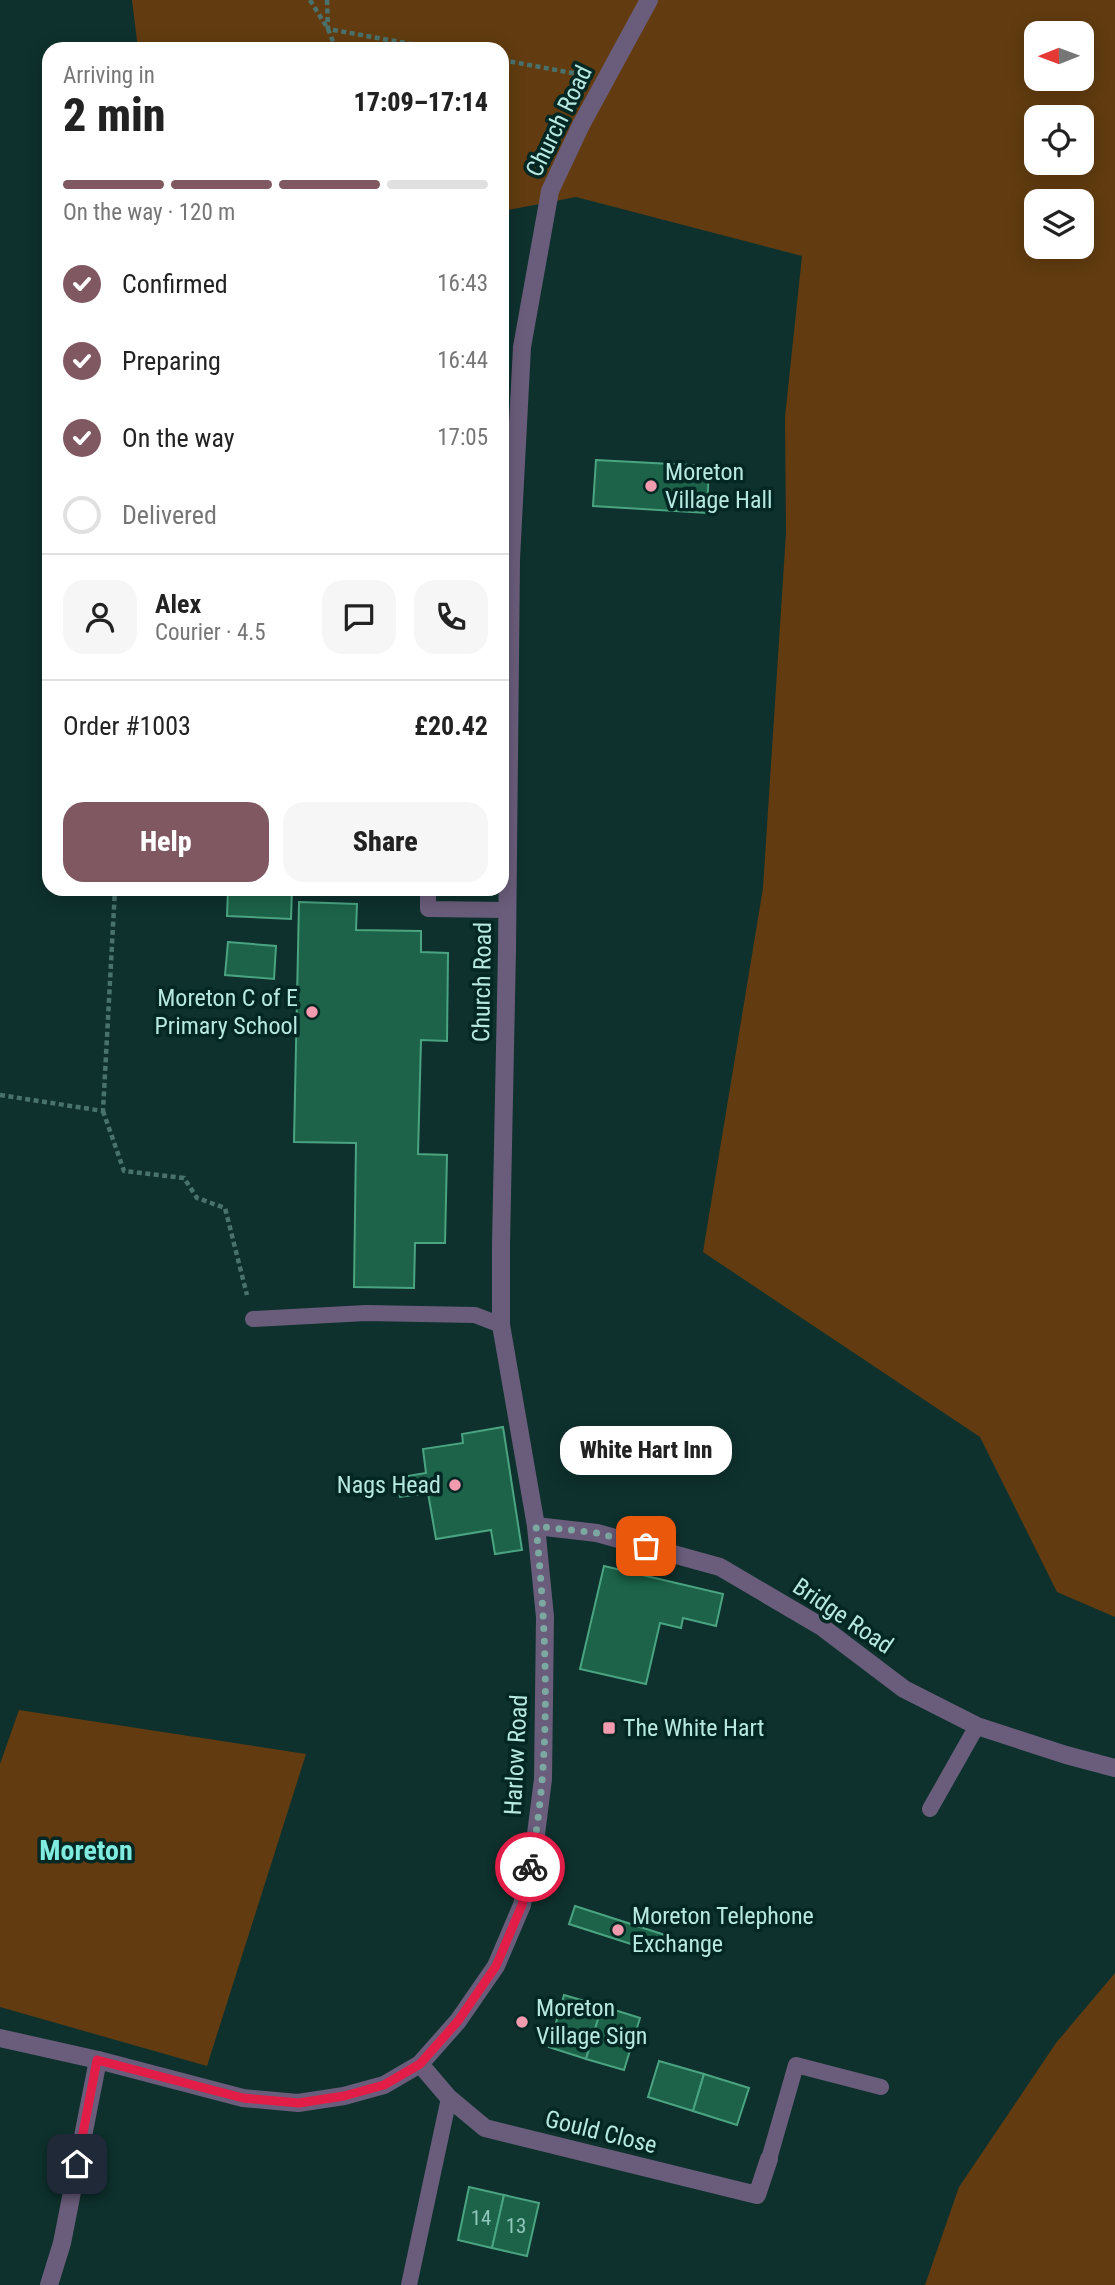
<!DOCTYPE html>
<meta charset="utf-8">
<style>
:root{--surface:#fff;--page:#f6f6f6;--text:#222;--muted:#767676;--line:#e0e0e0;--accent:#805861}
body{margin:0;font-family:"Roboto Condensed",sans-serif;background:var(--page);color:var(--text);height:100vh;display:flex;flex-direction:column;font-size:26px;white-space:nowrap}
*{box-sizing:border-box;margin:0}
p{font-size:23px;color:var(--muted)}
.icon{flex:none;width:38px;height:38px;fill:none;stroke:currentColor;stroke-width:2;stroke-linecap:round;stroke-linejoin:round}
.map{position:relative;flex:1;overflow:hidden}
.panel{position:absolute;left:42px;top:42px;width:467px;height:854px;display:flex;flex-direction:column;background:var(--surface);border-radius:21px;box-shadow:0 4px 18px #0003}
.panel>*{flex:none}
.needle{width:46px;rotate:269deg}
.buttons{position:absolute;left:1024px;top:21px;display:grid;gap:14px}
.buttons a{display:grid;place-items:center;width:70px;height:70px;border-radius:14px;background:var(--surface);box-shadow:0 4px 18px #0003;font-size:35px}
.pin{position:absolute;display:grid;place-items:center;width:60px;height:60px;color:#fff;margin:-30px;border-radius:14px;box-shadow:0 4px 10px #0006}
.courier{position:absolute;display:grid;place-items:center;width:70px;height:70px;margin:-35px;border:5px solid #e11d48;border-radius:50%;background:#fff;color:#222;box-shadow:0 2px 9px #0007}
.bubble{position:absolute;height:49px;border-radius:21px;background:var(--surface);box-shadow:0 4px 18px #0003;font-size:23px;font-weight:800;line-height:49px;text-align:center}
.headline em{font-style:normal;font-weight:800}
.headline div{display:flex;flex-direction:column-reverse}
.headline{display:flex;align-items:center;justify-content:space-between;height:119px;padding:0 21px}
h1{font-size:46px;font-weight:800;line-height:52px}
.bar{display:grid;grid-template-columns:repeat(4,1fr);gap:10px 7px;align-content:center;height:84px;padding:0 21px}
.bar i{height:9px;border-radius:5px;background:var(--line)}
.bar .on{background:var(--accent)}
.bar p{grid-column:span 4}
.line{display:flex;align-items:center;gap:18px;padding:0 21px;border-top:2px solid var(--line)}
.line div{flex:1}
.round{display:grid;place-items:center;flex:none;width:74px;height:74px;border-radius:21px;background:var(--page)}
ol{padding:0 21px;list-style:none}
li{display:flex;align-items:center;gap:21px;height:77px}
li p{margin-inline-start:auto}
li .icon{padding:7px;border-radius:50%;background:var(--accent);color:#fff;stroke-width:4}
li:last-child{color:var(--muted)}
li i{width:38px;height:38px;border:4px solid var(--line);border-radius:50%}
.cta{display:flex;gap:14px;margin-top:auto;padding:14px 21px}
.cta a{flex:1;height:80px;border-radius:21px;background:var(--accent);color:#fff;font-size:28px;font-weight:800;line-height:80px;text-align:center}
.cta a+a{background:var(--page);color:var(--text)}
.map>svg:first-child{display:block}
</style>
<div class="map">
<svg width="1115" height="2285" viewBox="0 0 1115 2285">
<rect width="100%" height="100%" fill="#0e312d"/>
<g fill="#623c10" fill-rule="evenodd">
<path d="M132,0H1115V1617L1057,1592L980,1437L703,1252L763,888L786,533L785,417L802,256L576,197L508,210L502,270V49H138ZM1036,33H1082V79H1036ZM1036,117H1082V163H1036ZM1036,201H1082V247H1036Z"/>
<path d="M19,1710L306,1754L207,2066L0,2007V1764Z"/>
<path d="M1115,1973V2285H925L959,2187L1056,2043Z"/>
</g>
<g fill="#1c6349" stroke="#4aa481" stroke-width="2">
<path d="M596,460L709,466L707,513L593,506Z"/>
<path d="M228,889H292L291,919L227,916Z"/>
<path d="M299,902L357,904L356,930L421,931V952L448,953L447,1041L421,1040L418,1154L447,1155L445,1243H415L414,1288L354,1287L356,1143L294,1142Z"/>
<path d="M228,942L276,946L274,979L225,975Z"/>
<path d="M503,1427L522,1550L495,1554L491,1530L436,1539L428,1493L400,1497L396,1478L426,1473L423,1449L463,1443L462,1434Z"/>
<path d="M604,1566L723,1594L716,1626L683,1618L681,1628L660,1623L646,1684L580,1669Z"/>
<path d="M575,1906L668,1936L662,1954L569,1924Z"/>
<path d="M564,1995L602,2006L586,2059L549,2047Z"/>
<path d="M602,2006L640,2018L624,2070L586,2059Z"/>
<path d="M659,2061L704,2074L693,2111L648,2097Z"/>
<path d="M704,2074L749,2088L737,2125L693,2111Z"/>
<path d="M469,2187L504,2195L492,2248L458,2240Z"/>
<path d="M504,2195L539,2203L527,2256L492,2248Z"/>
</g>
<g fill="none" stroke-linecap="round" stroke-linejoin="round">
<g stroke="#4a726d" stroke-width="4.5" stroke-dasharray="5 3.5" stroke-linecap="butt">
<path d="M310,0L328,29L336,49"/>
<path d="M327,0L328,29L439,49"/>
<path d="M502,60L578,74"/>
<path d="M0,1095L103,1111L115,889"/>
<path d="M103,1111L124,1171L184,1178L197,1198L225,1208L247,1295"/>
</g>
<g stroke="#6a5d7b" stroke-width="16">
<path d="M428,889V909L507,910"/>
<path d="M253,1319L366,1313L475,1315L501,1325"/>
<path d="M930,1809L977,1726"/>
<path d="M769,2159L796,2065L881,2087"/>
<path d="M409,2285L449,2098"/>
</g>
<g stroke="#6a5d7b" stroke-width="18">
<path d="M420,2064L449,2098L485,2128L757,2195L769,2159"/>
<path d="M49,2285L62,2243L98,2060"/>
</g>
<g stroke="#6a5d7b" stroke-width="18">
<path d="M536,1526L597,1533L720,1567L822,1627L904,1689L977,1726L1066,1755L1115,1768"/>
<path d="M0,2038L98,2060L243,2098L298,2103L344,2096L384,2085L420,2064L458,2021L496,1966L522,1905L535,1842L543,1779L545,1617L536,1526L501,1325V1244L507,950L511,559L522,347L550,191L581,125L649,0"/>
</g>
</g>
<g fill="none" stroke-linecap="round" stroke-linejoin="round">
<path stroke="#7ca8a2" stroke-width="7" stroke-dasharray="0 12.6" d="M530,1867C552,1759 547,1636 536,1526L597,1533L646,1546"/>
<path stroke="#e11d48" stroke-width="9" d="M77,2164L97,2060L243,2098L299,2103L344,2096L384,2085L420,2064L458,2021L496,1966L522,1905L530,1867"/>
</g>
<g fill="#f29aae" stroke="#032723" stroke-width="2.5">
<circle cx="651" cy="486" r="7"/>
<circle cx="312" cy="1012" r="7"/>
<circle cx="455" cy="1485" r="7"/>
<rect x="602" y="1721" width="14" height="14" rx="3.5"/>
<circle cx="618" cy="1930" r="7"/>
<circle cx="522" cy="2022" r="7"/>
</g>
<g text-anchor="middle" stroke-width="7" stroke-linejoin="round" paint-order="stroke">
<g font-size="21" fill="#90c7bb">
<text x="481" y="2225">14</text>
<text x="516" y="2233">13</text>
</g>
<g font-size="24" fill="#b7e8e1" stroke="#032723">
<text transform="translate(559 121) rotate(-64)" y="8">Church Road</text>
<text transform="translate(482 982) rotate(-89)" y="8">Church Road</text>
<text transform="translate(843 1616) rotate(34)" y="8">Bridge Road</text>
<text transform="translate(516 1755) rotate(-87)" y="8">Harlow Road</text>
<text transform="translate(601 2132) rotate(14)" y="8">Gould Close</text>
</g>
<g font-size="24" fill="#b7e8e1" stroke="#032723" text-anchor="start">
<text x="665" y="480">Moreton<tspan x="665" dy="28">Village Hall</tspan></text>
<text x="298" y="1006" text-anchor="end">Moreton C of E<tspan x="298" dy="28">Primary School</tspan></text>
<text x="441" y="1493" text-anchor="end">Nags Head</text>
<text x="623" y="1736">The White Hart</text>
<text x="632" y="1924">Moreton Telephone<tspan x="632" dy="28">Exchange</tspan></text>
<text x="536" y="2016">Moreton<tspan x="536" dy="28">Village Sign</tspan></text>
</g>
<g font-size="28" font-weight="bold" fill="#80ecdf" stroke="#032723">
<text x="86" y="1860">Moreton</text>
</g>
</g>
</svg>
<div class="buttons">
<a><svg class="needle" viewBox="-14 -14 28 28"><path d="M0-13l5 13h-10z" fill="#e53935"/><path d="M0 13l5-13h-10z" fill="#767676"/></svg></a>
<a><svg class="icon" aria-label="locate" viewBox="0 0 24 24"><circle cx="12" cy="12" r="6"/><path d="M12 2v4M12 18v4M2 12h4M18 12h4"/></svg></a>
<a><svg class="icon" aria-label="layers" viewBox="0 0 24 24"><path d="M12 4l9 5-9 5-9-5zM3 14l9 5 9-5"/></svg></a>
</div>
<div class="pin" style="left:646px;top:1546px;background:#ea580c"><svg class="icon" aria-label="bag" viewBox="0 0 24 24"><path d="M5 8h14l-1 12H6zM9 8a3 3 0 0 1 6 0"/></svg></div>
<div class="pin" style="left:77px;top:2164px;background:#1f2937"><svg class="icon" aria-label="home" viewBox="0 0 24 24"><path d="M3 11l9-7 9 7M6 9v11h12V9"/></svg></div>
<div class="courier" style="left:530px;top:1867px"><svg class="icon" aria-label="bike" viewBox="0 0 24 24"><circle cx="6" cy="16" r="4"/><circle cx="18" cy="16" r="4"/><path d="M6 16l4-8h5l3 8M10 8l3 8H6M13 5h3"/></svg></div>
<div class="bubble" style="left:560px;top:1426px;width:172px">White Hart Inn</div>
<section class="panel">
<div class="headline"><div><h1>2 min</h1><p>Arriving in</p></div><em>17:09–17:14</em></div>
<div class="bar"><i class="on"></i><i class="on"></i><i class="on"></i><i></i><p>On the way · 120 m</p></div>
<ol>
<li><svg class="icon" aria-label="check" viewBox="0 0 24 24"><path d="M5 12l5 5 9-10"/></svg>Confirmed<p>16:43</p></li>
<li><svg class="icon" aria-label="check" viewBox="0 0 24 24"><path d="M5 12l5 5 9-10"/></svg>Preparing<p>16:44</p></li>
<li><svg class="icon" aria-label="check" viewBox="0 0 24 24"><path d="M5 12l5 5 9-10"/></svg>On the way<p>17:05</p></li>
<li><i></i>Delivered</li>
</ol>
<div class="line" style="height:126px"><a class="round"><svg class="icon" aria-label="person" viewBox="0 0 24 24"><circle cx="12" cy="8" r="4"/><path d="M4 21q1-7 8-7t8 7"/></svg></a><div><b>Alex</b><p>Courier · 4.5</p></div><a class="round"><svg class="icon" aria-label="chat" viewBox="0 0 24 24"><path d="M4 5h16v11H9l-5 4z"/></svg></a><a class="round"><svg class="icon" aria-label="phone" viewBox="0 0 24 24"><path d="M5 4h4l2 5-3 2q2 4 5 5l2-3 5 2v4C11 20 4 13 5 4z"/></svg></a></div>
<div class="line" style="height:91px"><div>Order #1003</div><b>£20.42</b></div>
<div class="cta"><a>Help</a><a>Share</a></div>
</section>
</div>
